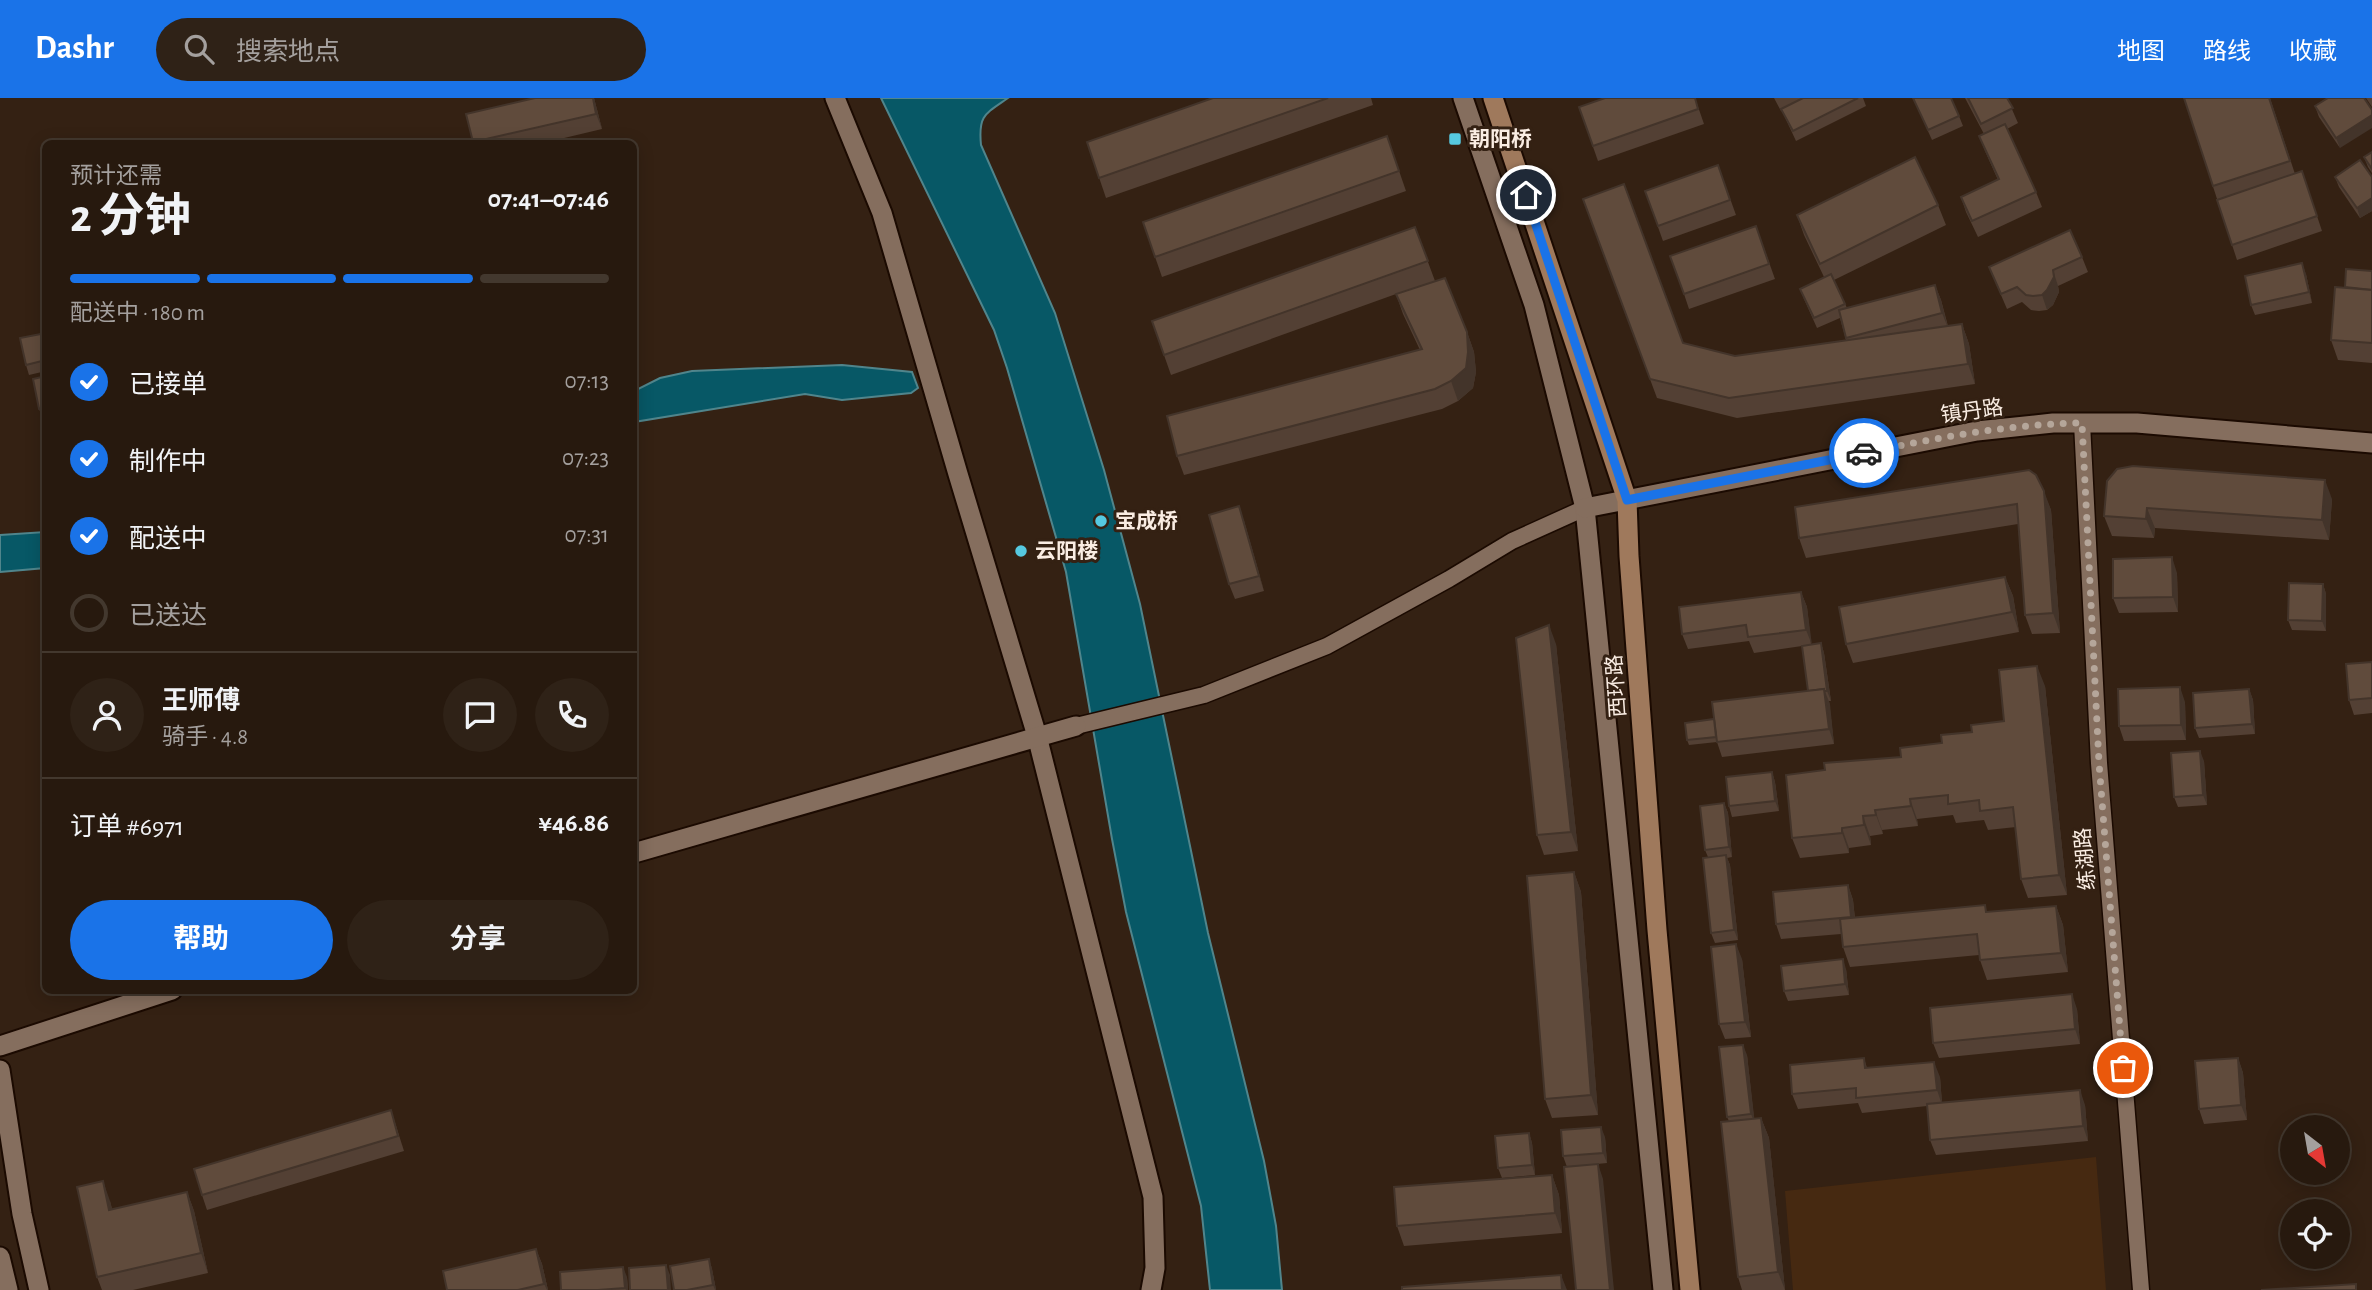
<!DOCTYPE html>
<html lang="zh">
<meta charset="utf-8">
<style>
:root{--surface:#27190e;--page:#2f2217;--text:#f1f3f6;--muted:#a4a09e;--line:#43382e;--accent:#1a73e8}
body{margin:0;font-family:"Alegreya Sans","Noto Sans SC",sans-serif;background:var(--page);color:var(--text);height:100vh;display:flex;flex-direction:column;font-size:26px;white-space:nowrap}
*{box-sizing:border-box;margin:0}
p{font-size:23px;color:var(--muted)}
.icon{flex:none;width:38px;height:38px;fill:none;stroke:currentColor;stroke-width:2;stroke-linecap:round;stroke-linejoin:round}
.map{position:relative;flex:1;overflow:hidden}
.details{position:absolute;left:42px;top:42px;width:595px;height:854px;display:flex;flex-direction:column;background:var(--surface);border-radius:10px;box-shadow:0 4px 18px #0003,0 0 0 2px var(--line)}
.details>*{flex:none}
.needle{width:46px;rotate:149deg}
.fabs{position:absolute;left:2280px;top:1017px;display:grid;gap:14px}
.fabs a{display:grid;place-items:center;width:70px;height:70px;border-radius:50%;background:var(--surface);box-shadow:0 4px 18px #0003,0 0 0 2px var(--line);font-size:35px}
.pin{position:absolute;display:grid;place-items:center;width:60px;height:60px;color:#fff;margin:-30px;border:4px solid #fff;border-radius:50%;box-shadow:0 2px 7px #0007}
.courier{position:absolute;display:grid;place-items:center;width:70px;height:70px;margin:-35px;border:5px solid #1a73e8;border-radius:50%;background:#fff;color:#222;box-shadow:0 2px 9px #0007}
.summary em{font-style:normal;font-weight:700}
.summary div{display:flex;flex-direction:column-reverse}
.summary{display:flex;align-items:center;justify-content:space-between;height:119px;padding:0 28px}
h1{font-size:46px;font-weight:700;line-height:52px}
.bar{display:grid;grid-template-columns:repeat(4,1fr);gap:10px 7px;align-content:center;height:84px;padding:0 28px}
.bar i{height:9px;border-radius:5px;background:var(--line)}
.bar .active{background:var(--accent)}
.bar p{grid-column:span 4}
.line{display:flex;align-items:center;gap:18px;padding:0 28px;border-top:2px solid var(--line)}
.line div{flex:1}
.round{display:grid;place-items:center;flex:none;width:74px;height:74px;border-radius:37px;background:var(--page)}
ol{padding:0 28px;list-style:none}
li{display:flex;align-items:center;gap:21px;height:77px}
li p{margin-inline-start:auto}
li .icon{padding:7px;border-radius:50%;background:var(--accent);color:#fff;stroke-width:4}
li:last-child{color:var(--muted)}
li i{width:38px;height:38px;border:4px solid var(--line);border-radius:50%}
.action{display:flex;gap:14px;margin-top:auto;padding:14px 28px}
.action a{flex:1;height:80px;border-radius:42px;background:var(--accent);color:#fff;font-size:28px;font-weight:700;line-height:80px;text-align:center}
.action a+a{background:var(--page);color:var(--text)}
header{display:flex;align-items:center;gap:42px;box-sizing:border-box;height:98px;padding:0 35px;background:var(--accent);color:#fff}
header strong{font-size:33px}
nav{display:flex;gap:38px;margin-inline-start:auto;font-size:24px}
.search{width:490px;height:63px;background:var(--page);display:flex;align-items:center;gap:18px;box-sizing:border-box;padding:0 24px;border-radius:38px;color:var(--muted);font-size:26px}
.map>svg:first-child{display:block}
</style>
<header>
<strong>Dashr</strong>
<div class="search"><svg class="icon" aria-label="search" viewBox="0 0 24 24"><circle cx="10" cy="10" r="6"/><path d="M15 15l6 6"/></svg>搜索地点</div>
<nav><a>地图</a><a>路线</a><a>收藏</a></nav>
</header>
<div class="map">
<svg width="2372" height="1192" viewBox="0 0 2372 1192">
<rect width="100%" height="100%" fill="#342113"/>
<path fill="#462911" d="M2096,1059L2106,1192H1793L1785,1093Z"/>
<g fill="#075866" stroke="#50858c" stroke-width="2">
<path d="M881,0H1008C985,16 978,17 981,47L1055,215L1104,372L1140,506L1208,835L1264,1063L1276,1128L1282,1192H1210L1201,1108L1126,814L1112,741L1066,474L1007,270L994,232Z"/>
<path d="M842,267L912,274L918,290L911,295L842,302L805,296L634,324V293L660,280L692,273Z"/>
<path d="M45,434V470L0,474V437Z"/>
</g>
<g fill="none" stroke-linecap="round" stroke-linejoin="round">
<defs>
<g id="minor">
<path d="M2082,325L2099,665L2141,1192"/>
<path d="M1076,628L1204,597L1327,548L1449,481L1512,443L1585,410"/>
</g>
<g id="tertiary">
<path d="M835,0L882,115L958,376L1037,638L1153,1099L1155,1170L1151,1192"/>
<path d="M1463,0L1534,207L1585,410L1663,1192"/>
<path d="M1585,410L1977,333L2053,325H2137L2372,345"/>
<path d="M634,755L1076,628"/>
<path d="M0,948L172,892"/>
<path d="M0,972L22,1116L39,1192"/>
<path d="M0,1159L8,1192"/>
</g>
<path id="secondary" d="M1493,0L1627,402L1629,458L1657,832L1690,1192"/>
</defs>
<use href="#minor" stroke="#1b0a01" stroke-width="19"/>
<use href="#tertiary" stroke="#1b0a01" stroke-width="23"/>
<use href="#secondary" stroke="#1b0a01" stroke-width="23"/>
<use href="#minor" stroke="#856e5e" stroke-width="16"/>
<use href="#tertiary" stroke="#856e5e" stroke-width="19"/>
<use href="#secondary" stroke="#9f795c" stroke-width="19"/>
</g>
<g fill="#534034">
<path d="M594,0L602,31L539,46H473L466,16Z"/>
<path d="M1213,0H1371L1373,7L1106,100L1087,44Z"/>
<path d="M1695,0L1704,26L1598,63L1579,9Z"/>
<path d="M1774,0H1863L1866,8L1796,43L1782,13H1781Z"/>
<path d="M1913,0L1959,18L1963,28L1932,42Z"/>
<path d="M1965,0H2007L2018,25L2007,31L2036,94L2042,109L1978,139L1966,114L1961,99L1998,82L1985,53L1979,38L1984,36Z"/>
<path d="M2184,0H2270L2295,76L2302,73L2322,133L2237,162Z"/>
<path d="M2328,0L2340,50L2319,19L2315,8Z"/>
<path d="M2366,0H2372V9Z"/>
<path d="M1387,38L1406,93L1162,179L1143,124Z"/>
<path d="M2372,54V75L2368,69L2364,59Z"/>
<path d="M1718,67L1736,117L1663,143L1645,93Z"/>
<path d="M2335,79H2372V113L2360,120L2339,89Z"/>
<path d="M1583,101L1683,245L1735,258L1846,242L1840,220L1817,230L1804,201L1800,191L1824,179L1804,137L1797,117L1938,107L1946,127L1834,182L1847,210L1935,187L1941,202L1948,228L1962,226L1969,246L1975,286L1737,320L1657,300Z"/>
<path d="M1756,128L1775,181L1689,211L1684,196Z"/>
<path d="M1415,129L1435,183L1467,234L1474,254L1476,274L1473,290L1458,303L1442,311L1184,377L1177,358L1420,252L1403,216L1396,196L1171,277L1152,223Z"/>
<path d="M2082,159L2088,174L2058,188L2059,194L2053,207L2047,212L2039,213L2031,212L2022,204L2007,211L1989,169Z"/>
<path d="M2372,173V265L2338,262L2331,242L2345,189Z"/>
<path d="M2306,176L2312,205L2255,217L2251,207Z"/>
<path d="M46,235V273L29,277L26,267Z"/>
<path d="M46,278V321H43L39,311Z"/>
<path d="M2036,377L2051,412L2060,535L2032,536L2025,517L2018,426L1806,460L1799,440Z"/>
<path d="M2107,383L2332,401L2329,442L2155,430L2154,440L2112,438L2104,418Z"/>
<path d="M1244,423L1264,493L1235,501L1229,486Z"/>
<path d="M2177,475L2178,514L2119,515L2113,500Z"/>
<path d="M2005,479L2013,498L2019,534L1853,565L1846,546Z"/>
<path d="M2323,486L2326,496V533L2292,532L2288,522Z"/>
<path d="M1801,494L1807,509L1811,546L1821,545L1824,555L1831,603H1829L1834,646L1722,659L1717,644L1689,647L1687,642L1714,621L1808,593L1802,548L1754,555L1749,543L1688,551L1682,536Z"/>
<path d="M1556,546L1578,753L1544,757L1537,737Z"/>
<path d="M2372,564V615L2354,617L2349,602Z"/>
<path d="M2045,588L2067,797L2028,800L2021,781L2016,729L1988,732L1984,722L1956,725L1953,717L1917,721L1918,728L1882,732L1883,736L1870,738L1871,747L1849,750V755L1800,760L1792,740L1825,672L1901,659L2004,623Z"/>
<path d="M2249,591L2253,602L2255,636L2199,640L2195,630Z"/>
<path d="M2185,604L2186,642L2124,643L2119,628Z"/>
<path d="M2204,663L2207,707L2178,709L2174,699Z"/>
<path d="M1772,674L1775,684L1779,713L1732,719L1729,708Z"/>
<path d="M1724,705L1728,715L1732,759L1727,760L1730,767L1738,842L1715,845L1711,835L1708,759L1705,752Z"/>
<path d="M1574,774L1581,794L1598,1017L1552,1020L1545,1001Z"/>
<path d="M1848,787L1853,802L1855,820L1988,814L2056,808L2063,827L2068,874L1987,882L1980,862L1979,857L1850,869L1843,849L1841,836L1781,841L1776,826Z"/>
<path d="M1742,861L1751,939L1725,941L1719,926Z"/>
<path d="M1846,871L1849,897L1788,903L1784,893Z"/>
<path d="M2077,911L2080,946L1939,960L1933,945Z"/>
<path d="M1747,957L1754,1021L1761,1020L1769,1040L1785,1192H1742L1738,1179L1729,1023L1727,1019Z"/>
<path d="M1864,960L1867,970L1940,979L1942,1005L2085,1007L2088,1043L1936,1057L1930,1042L1927,1008L1862,1015L1858,1005L1798,1011L1792,996Z"/>
<path d="M2238,960L2243,975L2247,1022L2204,1026L2199,1011Z"/>
<path d="M391,1012L404,1053L207,1112L202,1097Z"/>
<path d="M1529,1035L1532,1045L1535,1077L1502,1080L1498,1070Z"/>
<path d="M1605,1039L1607,1065L1567,1069L1563,1058Z"/>
<path d="M1552,1077L1559,1097L1562,1135L1404,1148L1397,1128Z"/>
<path d="M187,1094L194,1113L208,1175L133,1192H102L97,1179L110,1103L112,1111Z"/>
<path d="M536,1151L542,1166L548,1192H447Z"/>
<path d="M709,1161L712,1171L716,1192H674Z"/>
<path d="M627,1179L628,1192H561Z"/>
</g>
<g fill="#43342a">
<path d="M593,0H594L602,31L596,16Z"/>
<path d="M2372,17V30L2340,50L2336,40Z"/>
<path d="M2372,100V113L2360,120L2357,110Z"/>
<path d="M2302,165L2306,176L2312,205L2309,194Z"/>
<path d="M2053,172L2058,188L2059,194L2053,207L2047,212L2042,197Z"/>
<path d="M1935,187L1941,202L1948,230L1942,215Z"/>
<path d="M1962,226L1969,246L1975,286L1968,266Z"/>
<path d="M1467,234L1474,254L1476,274L1473,290L1458,303L1451,283Z"/>
<path d="M2325,382L2332,401L2329,442L2322,422Z"/>
<path d="M2044,393L2051,412L2060,535L2053,515Z"/>
<path d="M1239,408L1244,423L1264,493L1259,478Z"/>
<path d="M2147,410L2155,430L2154,440L2146,421Z"/>
<path d="M2172,459L2177,475L2178,514L2173,499Z"/>
<path d="M2005,479L2013,498L2019,534L2012,514Z"/>
<path d="M2323,486L2326,496V533L2322,523Z"/>
<path d="M1801,494L1807,509L1812,547L1806,532Z"/>
<path d="M1549,527L1556,546L1578,753L1571,734Z"/>
<path d="M1821,545L1824,555L1831,603L1827,593Z"/>
<path d="M2037,568L2045,588L2067,797L2059,777Z"/>
<path d="M2180,589L2185,604L2186,642L2181,627Z"/>
<path d="M1824,591L1830,606L1834,646L1829,631Z"/>
<path d="M2249,591L2253,602L2255,636L2252,626Z"/>
<path d="M2200,653L2204,663L2207,707L2203,697Z"/>
<path d="M1772,674L1775,684L1779,713L1775,703Z"/>
<path d="M1910,701L1917,721L1918,728L1911,708Z"/>
<path d="M1724,705L1728,715L1732,759L1729,749Z"/>
<path d="M1875,712L1882,732L1883,736L1876,717Z"/>
<path d="M1863,718L1870,738L1871,747L1864,727Z"/>
<path d="M1842,730L1849,750V755L1842,735Z"/>
<path d="M1726,757L1730,767L1738,842L1734,832Z"/>
<path d="M1574,774L1581,794L1598,1017L1591,997Z"/>
<path d="M1848,787L1853,802L1856,834L1851,819Z"/>
<path d="M2056,808L2063,827L2068,874L2061,855Z"/>
<path d="M1736,846L1742,861L1751,939L1745,924Z"/>
<path d="M1843,861L1846,871L1849,897L1845,886Z"/>
<path d="M2072,896L2077,911L2080,946L2075,931Z"/>
<path d="M1743,947L1747,957L1755,1026L1751,1016Z"/>
<path d="M2238,960L2243,975L2247,1022L2241,1007Z"/>
<path d="M1934,964L1940,979L1942,1007L1937,992Z"/>
<path d="M2080,992L2085,1007L2088,1043L2083,1028Z"/>
<path d="M1761,1020L1769,1040L1785,1192L1778,1174Z"/>
<path d="M1601,1029L1605,1039L1607,1065L1603,1055Z"/>
<path d="M1529,1035L1532,1045L1535,1077L1532,1067Z"/>
<path d="M1598,1066L1603,1081L1614,1192H1610Z"/>
<path d="M1552,1077L1559,1097L1562,1135L1555,1115Z"/>
<path d="M103,1083L110,1103L117,1131L109,1112Z"/>
<path d="M187,1094L194,1113L208,1175L201,1155Z"/>
<path d="M536,1151L542,1166L548,1192H547L544,1186Z"/>
<path d="M709,1161L712,1171L716,1192H715L713,1187Z"/>
<path d="M666,1167L670,1177L671,1192H668Z"/>
<path d="M623,1169L627,1179L628,1192H626L625,1190Z"/>
<path d="M1561,1177L1567,1192H1562Z"/>
</g>
<g fill="#604b3c" stroke="#43342a" stroke-width="2">
<path d="M535,0H593L596,16L473,44L466,16Z"/>
<path d="M1213,0H1328L1099,80L1087,44Z"/>
<path d="M1605,0H1695L1698,11L1593,48L1579,9Z"/>
<path d="M1803,0H1858L1793,33L1781,11Z"/>
<path d="M1913,0H1951L1959,18L1928,32Z"/>
<path d="M1968,0H2007L2013,10L1981,26Z"/>
<path d="M2184,0H2269L2290,63L2213,88Z"/>
<path d="M2328,0H2364L2372,12V17L2336,40L2315,8Z"/>
<path d="M2005,26L2036,94L1972,123L1961,99L1999,81L1979,38Z"/>
<path d="M1387,38L1399,73L1155,159L1143,124Z"/>
<path d="M2372,54V71L2364,59Z"/>
<path d="M1915,59L1938,107L1820,166L1797,117Z"/>
<path d="M2360,62L2372,79V100L2357,110L2335,79Z"/>
<path d="M1718,67L1730,102L1658,128L1645,93Z"/>
<path d="M2302,73L2317,118L2232,147L2217,102Z"/>
<path d="M1624,86L1683,245L1735,258L1962,226L1968,266L1729,300L1650,281L1583,101Z"/>
<path d="M1756,128L1769,166L1684,196L1670,158Z"/>
<path d="M1415,129L1428,163L1164,257L1152,223Z"/>
<path d="M2070,132L2082,159L2053,172L2054,179L2047,192L2042,197L2033,198L2026,197L2017,189L2001,196L1989,169Z"/>
<path d="M2302,165L2309,194L2251,207L2245,178Z"/>
<path d="M2346,171L2372,173V192L2345,189Z"/>
<path d="M1831,176L1845,206L1814,220L1800,191Z"/>
<path d="M1445,180L1467,234L1468,254L1466,270L1451,283L1435,291L1177,358L1167,318L1422,251L1396,196Z"/>
<path d="M1935,187L1942,215L1846,240L1839,212Z"/>
<path d="M2335,189L2372,192V245L2331,242Z"/>
<path d="M46,235V262L26,267L20,240Z"/>
<path d="M46,278V310L39,311L33,281Z"/>
<path d="M2133,368L2325,382L2322,422L2147,410L2146,421L2104,418L2107,383L2117,371Z"/>
<path d="M2029,372L2036,377L2044,393L2053,515L2025,517L2017,406L1799,440L1795,409Z"/>
<path d="M1239,408L1259,478L1229,486L1209,417Z"/>
<path d="M2172,459L2173,499L2113,500V461Z"/>
<path d="M2005,479L2012,514L1846,546L1839,509Z"/>
<path d="M2289,485L2323,486L2322,523L2288,522Z"/>
<path d="M1801,494L1806,532L1748,539L1746,527L1682,536L1679,509Z"/>
<path d="M1549,527L1571,734L1537,737L1516,540Z"/>
<path d="M1821,545L1827,593H1824V591L1808,593L1802,548Z"/>
<path d="M2372,564V600L2349,602L2346,566Z"/>
<path d="M2037,568L2059,777L2021,781L2013,709L1980,713L1979,702L1948,706V697L1910,701L1911,708L1875,712L1876,717L1863,718L1864,727L1842,730V735L1792,740L1786,677L1825,672L1824,665L1901,659L1900,650L1942,645L1941,637L1972,634L1971,627L2004,623L1999,572Z"/>
<path d="M2180,589L2181,627L2119,628L2118,591Z"/>
<path d="M1824,591L1829,631L1717,644L1712,604Z"/>
<path d="M2249,591L2252,626L2195,630L2193,595Z"/>
<path d="M1714,621L1716,639L1687,642L1685,625Z"/>
<path d="M2200,653L2203,697L2174,699L2171,655Z"/>
<path d="M1772,674L1775,703L1729,708L1726,679Z"/>
<path d="M1724,705L1729,749L1705,752L1700,708Z"/>
<path d="M1726,757L1734,832L1711,835L1703,760Z"/>
<path d="M1574,774L1591,997L1545,1001L1527,778Z"/>
<path d="M1848,787L1851,819L1776,826L1773,794Z"/>
<path d="M1985,807L1986,814L2056,808L2061,855L1980,862L1977,836L1843,849L1840,821Z"/>
<path d="M1736,846L1745,924L1719,926L1711,849Z"/>
<path d="M1843,861L1845,886L1784,893L1781,868Z"/>
<path d="M2072,896L2075,931L1933,945L1930,910Z"/>
<path d="M1743,947L1751,1016L1727,1019L1719,949Z"/>
<path d="M1864,960L1865,970L1934,964L1937,992L1856,1000V990L1792,996L1790,967Z"/>
<path d="M2238,960L2241,1007L2199,1011L2195,963Z"/>
<path d="M2080,992L2083,1028L1930,1042L1927,1006Z"/>
<path d="M391,1012L398,1038L202,1097L194,1071Z"/>
<path d="M1761,1020L1778,1174L1738,1179L1721,1024Z"/>
<path d="M1601,1029L1603,1055L1563,1058L1561,1032Z"/>
<path d="M1529,1035L1532,1067L1498,1070L1495,1038Z"/>
<path d="M1598,1066L1610,1192H1576L1564,1069Z"/>
<path d="M1552,1077L1555,1115L1397,1128L1394,1089Z"/>
<path d="M103,1083L109,1112L187,1094L201,1155L97,1179L77,1089Z"/>
<path d="M536,1151L544,1186L518,1192H447L443,1173Z"/>
<path d="M709,1161L713,1187L687,1192H674L670,1168Z"/>
<path d="M666,1167L668,1192H630L629,1170Z"/>
<path d="M623,1169L625,1190L598,1192H561L560,1174Z"/>
<path d="M1561,1177L1562,1192H1402V1189Z"/>
<path d="M2356,1186V1192H2261Z"/>
</g>
<g fill="none" stroke-linecap="round" stroke-linejoin="round">
<path stroke="#b5a69a" stroke-width="7" stroke-dasharray="0 12.6" d="M1864,355C1937,340 2008,326 2082,325L2099,665L2123,970"/>
<path stroke="#1a73e8" stroke-width="9" d="M1526,97L1627,402L1864,355"/>
</g>
<g fill="#56c9e0" stroke="#342113" stroke-width="2.5">
<rect x="1448" y="34" width="14" height="14" rx="3.5"/>
<circle cx="1101" cy="423" r="7"/>
<circle cx="1021" cy="453" r="7"/>
</g>
<g text-anchor="middle" stroke-width="6" stroke-linejoin="round" paint-order="stroke">
<g font-size="21" font-weight="bold" fill="#faede3" stroke="#342113" text-anchor="start">
<text x="1469" y="48">朝阳桥</text>
<text x="1115" y="430">宝成桥</text>
<text x="1035" y="460">云阳楼</text>
</g>
<g font-size="21" fill="#faede3" stroke="#342113">
<text transform="translate(1972 313) rotate(-8)" y="7">镇丹路</text>
<text transform="translate(1616 588) rotate(-94)" y="7">西环路</text>
<text transform="translate(2085 761) rotate(-95)" y="7">练湖路</text>
</g>
</g>
</svg>
<div class="fabs">
<a><svg class="needle" viewBox="-14 -14 28 28"><path d="M0-13l5 13h-10z" fill="#e53935"/><path d="M0 13l5-13h-10z" fill="#a4a09e"/></svg></a>
<a><svg class="icon" aria-label="locate" viewBox="0 0 24 24"><circle cx="12" cy="12" r="6"/><path d="M12 2v4M12 18v4M2 12h4M18 12h4"/></svg></a>
</div>
<div class="pin" style="left:2123px;top:970px;background:#ea580c"><svg class="icon" aria-label="bag" viewBox="0 0 24 24"><path d="M5 8h14l-1 12H6zM9 8a3 3 0 0 1 6 0"/></svg></div>
<div class="pin" style="left:1526px;top:97px;background:#1f2937"><svg class="icon" aria-label="home" viewBox="0 0 24 24"><path d="M3 11l9-7 9 7M6 9v11h12V9"/></svg></div>
<div class="courier" style="left:1864px;top:355px"><svg class="icon" aria-label="car" viewBox="0 0 24 24"><path d="M5 17H2v-5l4-1 3-4h7l3 4 3 1v5h-3M9 17h6M6 11h13"/><circle cx="7" cy="17" r="2"/><circle cx="17" cy="17" r="2"/></svg></div>
<section class="details">
<div class="summary"><div><h1>2 分钟</h1><p>预计还需</p></div><em>07:41–07:46</em></div>
<div class="bar"><i class="active"></i><i class="active"></i><i class="active"></i><i></i><p>配送中 · 180 m</p></div>
<ol>
<li><svg class="icon" aria-label="check" viewBox="0 0 24 24"><path d="M5 12l5 5 9-10"/></svg>已接单<p>07:13</p></li>
<li><svg class="icon" aria-label="check" viewBox="0 0 24 24"><path d="M5 12l5 5 9-10"/></svg>制作中<p>07:23</p></li>
<li><svg class="icon" aria-label="check" viewBox="0 0 24 24"><path d="M5 12l5 5 9-10"/></svg>配送中<p>07:31</p></li>
<li><i></i>已送达</li>
</ol>
<div class="line" style="height:126px"><a class="round"><svg class="icon" aria-label="person" viewBox="0 0 24 24"><circle cx="12" cy="8" r="4"/><path d="M4 21q1-7 8-7t8 7"/></svg></a><div><b>王师傅</b><p>骑手 · 4.8</p></div><a class="round"><svg class="icon" aria-label="chat" viewBox="0 0 24 24"><path d="M4 5h16v11H9l-5 4z"/></svg></a><a class="round"><svg class="icon" aria-label="phone" viewBox="0 0 24 24"><path d="M5 4h4l2 5-3 2q2 4 5 5l2-3 5 2v4C11 20 4 13 5 4z"/></svg></a></div>
<div class="line" style="height:91px"><div>订单 #6971</div><b>¥46.86</b></div>
<div class="action"><a>帮助</a><a>分享</a></div>
</section>
</div>
